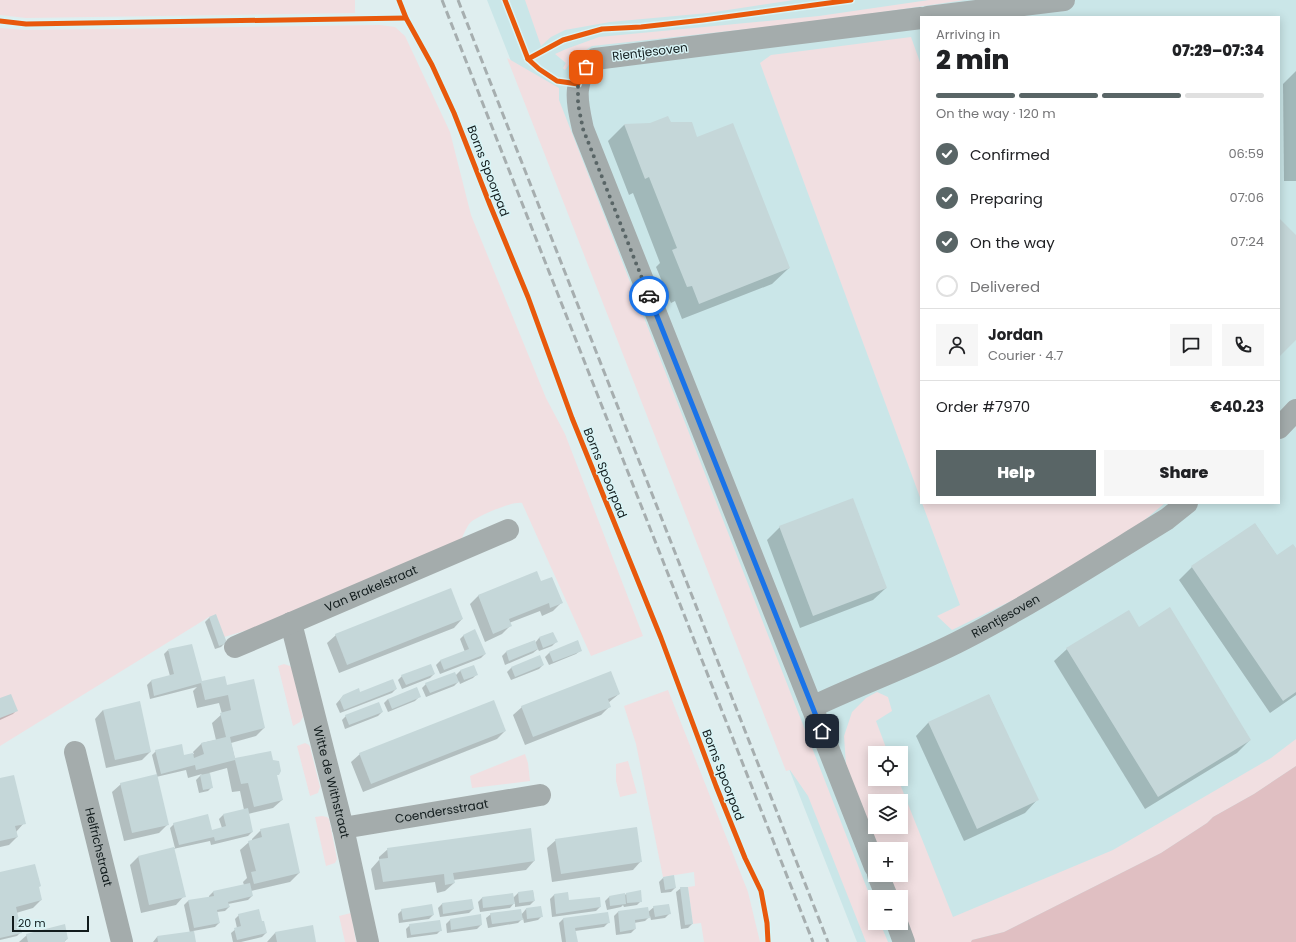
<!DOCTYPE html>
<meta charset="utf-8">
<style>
:root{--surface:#fff;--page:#f6f6f6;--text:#202124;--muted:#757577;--line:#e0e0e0;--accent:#596566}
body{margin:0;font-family:Poppins,sans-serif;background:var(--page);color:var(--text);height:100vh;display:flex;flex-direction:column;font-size:15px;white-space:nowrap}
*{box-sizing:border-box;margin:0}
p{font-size:13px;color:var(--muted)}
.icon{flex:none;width:22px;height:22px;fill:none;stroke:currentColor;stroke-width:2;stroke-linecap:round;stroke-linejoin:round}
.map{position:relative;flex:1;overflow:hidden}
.drawer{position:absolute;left:920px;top:16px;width:360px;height:488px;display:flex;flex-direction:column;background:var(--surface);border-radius:0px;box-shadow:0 2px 10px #0003}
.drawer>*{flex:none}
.tools{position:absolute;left:868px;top:746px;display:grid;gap:8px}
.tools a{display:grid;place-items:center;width:40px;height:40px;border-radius:0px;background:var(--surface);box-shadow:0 2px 10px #0003;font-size:20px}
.scale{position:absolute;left:12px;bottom:10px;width:77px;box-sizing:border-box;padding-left:4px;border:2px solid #111b1c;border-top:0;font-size:11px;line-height:14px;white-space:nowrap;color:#111b1c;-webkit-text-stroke:3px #d8f4f6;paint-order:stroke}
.pin{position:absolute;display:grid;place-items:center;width:34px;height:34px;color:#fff;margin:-17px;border-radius:8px;box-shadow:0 2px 6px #0006}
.courier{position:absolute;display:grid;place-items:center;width:40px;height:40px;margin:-20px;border:3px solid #1a73e8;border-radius:50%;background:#fff;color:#222;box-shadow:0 1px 5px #0007}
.headline em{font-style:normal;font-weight:800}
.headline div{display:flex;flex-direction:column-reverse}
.headline{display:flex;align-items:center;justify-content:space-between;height:68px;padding:0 16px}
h1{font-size:26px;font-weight:800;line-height:30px}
.bar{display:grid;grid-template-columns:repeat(4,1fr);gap:6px 4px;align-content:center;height:48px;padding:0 16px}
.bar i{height:5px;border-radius:3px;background:var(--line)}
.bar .current{background:var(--accent)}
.bar p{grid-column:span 4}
.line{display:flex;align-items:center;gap:10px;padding:0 16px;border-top:1px solid var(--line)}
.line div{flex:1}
.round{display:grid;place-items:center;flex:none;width:42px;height:42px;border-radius:0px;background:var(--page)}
ol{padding:0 16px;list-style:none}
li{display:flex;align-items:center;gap:12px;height:44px}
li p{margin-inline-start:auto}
li .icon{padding:4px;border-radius:50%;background:var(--accent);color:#fff;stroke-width:4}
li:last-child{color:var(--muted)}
li i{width:22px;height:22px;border:2px solid var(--line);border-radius:50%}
.primary-button{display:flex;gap:8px;margin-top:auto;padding:8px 16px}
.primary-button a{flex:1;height:46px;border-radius:0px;background:var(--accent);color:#fff;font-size:16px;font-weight:800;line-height:46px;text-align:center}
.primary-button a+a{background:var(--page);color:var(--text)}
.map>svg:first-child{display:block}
</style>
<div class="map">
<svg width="1296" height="942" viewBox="0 0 1296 942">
<rect width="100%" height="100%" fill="#dfeeef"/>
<path fill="#cae6e8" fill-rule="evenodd" d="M487,0H1296V942H857ZM921,17H1279V503H921ZM875,753H901V779H875ZM875,801H901V827H875ZM875,849H901V875H875ZM875,897H901V923H875Z"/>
<g fill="#f1dfe1" fill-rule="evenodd">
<path d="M0,0H355V13L26,18L0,15Z"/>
<path d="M525,0H794L708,13L610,22L565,30L551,37L541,46Z"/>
<path d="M929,0H965L821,21L592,46C581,53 573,59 565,70L563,68L566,63L555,54L566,49L599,37L819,16Z"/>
<path d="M380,25L395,27L405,36L450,132L471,215L546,398L565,434L643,636L591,656L522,503C512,501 481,515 472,521C467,525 464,534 461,540L285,619L224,637L216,615L209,617L0,746V28L26,30Z"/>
<path d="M911,37L921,65V500L760,63L771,55Z"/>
<path d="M507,58L559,88V100L875,909V923H880L888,942H866L808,796L790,770L786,771Z"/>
<path d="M922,503H1165L1129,533L1033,590L952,630L937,616L960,605Z"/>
<path d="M284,664L290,666L292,669L303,717L300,722L293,726L278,666Z"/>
<path d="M668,690L748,892L760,942H704L701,923L693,924L688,887L695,886L694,872L663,877L636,744L624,706Z"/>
<path d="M877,692L888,697L892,711L876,721L888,753H875V779H898L953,917L1113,850L1271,758L1296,739V766L1254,794L1213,817L1207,823L1161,853L1004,932L972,940L971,942H915L901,907V897H897L888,875H901V849H878L846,765L844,736L852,712L866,698ZM875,801H901V827H875Z"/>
<path d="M305,743L309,745L310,747L320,787L318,793L310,796L297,746Z"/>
<path d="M525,754L528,763L530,781L472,788L470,776Z"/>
<path d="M628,761L637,793L620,797L616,781V764Z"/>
<path d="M322,816L327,817L329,819L337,859L335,863L326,866L315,817Z"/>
<path d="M351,913L356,942H345L339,916Z"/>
</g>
<path fill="#e0bfc2" d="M1296,766V942H971L972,940L1004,932L1161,853L1207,823L1213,817L1254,794Z"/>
<g fill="#0003">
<path d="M1296,71V181H1284L1283,84Z"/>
<path d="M650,124L697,138L789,268L772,284L682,319L675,301L671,303L656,267L660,263L633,193L629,195L608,141L624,125Z"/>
<path d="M1255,524L1277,556L1296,550V695L1270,713L1179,580L1192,567Z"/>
<path d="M780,527L886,588L873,600L800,628L767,540Z"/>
<path d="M541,583L561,603L553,611L542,616L540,611L509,623L510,626L502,634L485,642L470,604L479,595Z"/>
<path d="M216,616L225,643L221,647L215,649L205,622L209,618Z"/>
<path d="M462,619L454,628L339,673L327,643L336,635Z"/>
<path d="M1138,628L1250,740L1237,753L1145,809L1054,661L1067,649Z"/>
<path d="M553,633L556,642L552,646L539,651L538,649L533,653L505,665L502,656L506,652L534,641L535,643L539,638Z"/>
<path d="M464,635L485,654L481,658L440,674L436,665L440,661L465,652L460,639Z"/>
<path d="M168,650L200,683L227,686L264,728L256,736L231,743L235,759L276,776L282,800L273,808L248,814L252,832L248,836L211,845L210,841L173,849L184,896L176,905L141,913L130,865L138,857L175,848L170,828L174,824L211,831L222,828L219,819L223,815L244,810L240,791L232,792L227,768L209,773L212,787L208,791L199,793L196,780L202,774L188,778L186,770L156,777L168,824L159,833L124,841L112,792L121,784L157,775L152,755L156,751L183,756L194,754L193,752L202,743L216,740L212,723L222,714L219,703L197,708L193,691L197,687L150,699L147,685L151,681L170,676L164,654Z"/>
<path d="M581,650L576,654L549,665L545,657L549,653Z"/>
<path d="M539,657L543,665L539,669L511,680L507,672L511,668Z"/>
<path d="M473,666L477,674L473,678L460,684L459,681L454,686L426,697L422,688L426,684L456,675L460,671Z"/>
<path d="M434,674L430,678L402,689L398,680L402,676Z"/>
<path d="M396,689L392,693L340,713L336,704L343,696Z"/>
<path d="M619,694L608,703L610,706L601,715L525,745L513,715L522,707Z"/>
<path d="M989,695L1037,800L1025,813L964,841L916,736L928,723Z"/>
<path d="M419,697L415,701L388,712L384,703L388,699Z"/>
<path d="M0,699L17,710L13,714L0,720Z"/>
<path d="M103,710L150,752L142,760L106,768L95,719Z"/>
<path d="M382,712L378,716L345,729L342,720L346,716Z"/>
<path d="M505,731L497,739L363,792L351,762L360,754Z"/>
<path d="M0,779L24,823L16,832L17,837L9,845L0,847Z"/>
<path d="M530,829L534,861L526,870L453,880L454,883L445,891L437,893L435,882L375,890L371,869L379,860V857L388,849Z"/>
<path d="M261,830L299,873L290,882L251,891L252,896L248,900L228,904L229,907L225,911L217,912L219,923L215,927L193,931L195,942H153L157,937L190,933L184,905L188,901L209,898V896L213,892L244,885L243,882L247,878L240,850L249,842L252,841V839Z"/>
<path d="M556,840L641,861L633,870L552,882L547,848Z"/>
<path d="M0,873L38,887L41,900L33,908L16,913L21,932L17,936L0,940Z"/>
<path d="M663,878L675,888L671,892L661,893L659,882Z"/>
<path d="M681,888L692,924L688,928L681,929L676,892Z"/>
<path d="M533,891L534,901L530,905L515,907V902L510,908L480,912L478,902L482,898H513L518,893Z"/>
<path d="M567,894L568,902L600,907L596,911L552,917L550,899L554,895Z"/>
<path d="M626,894L641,901L637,905L624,907L623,905L621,907L607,910L605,901L609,897L624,896Z"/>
<path d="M442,904L473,909L469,913L440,917L438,908Z"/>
<path d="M654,907L669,914L665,918L651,920L650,916L645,921L634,923L635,929L631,933L616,935L614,916L618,912L647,908L648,912Z"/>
<path d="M526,909L542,916L538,920L524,923L523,918L518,923L488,928L486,918L491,914L521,915Z"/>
<path d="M402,910L433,915L429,919L399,923L398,914Z"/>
<path d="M239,915L262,922L266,933L262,937L241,942H233L231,933L237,928L235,919Z"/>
<path d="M563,919L608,923L604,927L575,931L577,942H562L559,923Z"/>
<path d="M450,920L481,925L477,929L447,933L446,924Z"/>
<path d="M410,925L441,930L437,934L407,938L406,929Z"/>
<path d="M275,933L315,942H267Z"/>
<path d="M27,935L67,939L64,942H19Z"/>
</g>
<g fill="#c5d7d9">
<path d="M668,116L671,122H692L697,137L733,123L790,268L699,304L692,286L687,287L672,250L677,248L649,177L645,179L624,124L650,123Z"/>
<path d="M1279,218L1296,235V340L1279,357Z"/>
<path d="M853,498L887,588L813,616L779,526Z"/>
<path d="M1255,523L1277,555L1293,544L1296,548V692L1283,701L1191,566Z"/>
<path d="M537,571L541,581L552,577L563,603L550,608L549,603L509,619L512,626L493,634L478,595Z"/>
<path d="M451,588L463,619L347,665L335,634Z"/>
<path d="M1170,607L1251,740L1158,797L1066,648L1129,610L1139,627Z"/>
<path d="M216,614L227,643L219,646L209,617Z"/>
<path d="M475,629L486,654L444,670L440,660L469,649L463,635Z"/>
<path d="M553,632L558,642L543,648L539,637Z"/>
<path d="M535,640L538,649L509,661L506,651Z"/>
<path d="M578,640L582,651L553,662L549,652Z"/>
<path d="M192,644L202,681L225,676L227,685L254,679L265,728L230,737L235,758L271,751L273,760L279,761L281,771L279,775H277L283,800L254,807L248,783L241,784L235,760L196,770L195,765L161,774L155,750L182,744L184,755L193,753L194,758L204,754L201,743L226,737L220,713L231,710L228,695L205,700L201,683L154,696L151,680L174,674L168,649Z"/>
<path d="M540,655L544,665L515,677L511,667Z"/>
<path d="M431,664L435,674L406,685L401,675Z"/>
<path d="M474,665L478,675L464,680L460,670Z"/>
<path d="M611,671L620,694L608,699L611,707L533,737L521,706Z"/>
<path d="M455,672L459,682L430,693L425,683Z"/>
<path d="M393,679L397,689L344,710L340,700L343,695L359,688L360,692Z"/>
<path d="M417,687L421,697L392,709L388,699Z"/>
<path d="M11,694L18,711L0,718V698Z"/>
<path d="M989,694L1039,800L977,829L928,722Z"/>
<path d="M494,700L506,731L371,784L359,753Z"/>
<path d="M140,701L151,752L115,760L103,710Z"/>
<path d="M379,702L383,712L349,725L345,715Z"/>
<path d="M210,773L213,788L203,790L200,775Z"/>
<path d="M157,774L169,825L132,833L120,783Z"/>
<path d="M14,775L26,824L15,826L18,837L0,841V778Z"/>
<path d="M248,808L253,832L215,841L214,837L179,845L173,823L208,814L212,830L226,826L223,814Z"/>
<path d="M289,823L300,873L254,884L251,872L256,871L248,841L262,837L260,829Z"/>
<path d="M637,827L642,862L561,874L555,839Z"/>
<path d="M531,828L535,861L453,873L455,883L445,885L444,874L383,882L379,859L388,858L387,848Z"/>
<path d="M174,847L186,897L149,905L138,856Z"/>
<path d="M35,864L41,886L39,887L42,900L16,907L22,933L0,938V872Z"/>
<path d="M674,875L676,888L665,890L663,877Z"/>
<path d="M250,883L253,896L228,902L230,907L217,910L220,923L194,928L188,900L214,896L213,891Z"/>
<path d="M680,887H688L693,924L685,925Z"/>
<path d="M533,890L535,901L519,903L518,892Z"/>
<path d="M641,890L642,902L627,903L626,893Z"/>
<path d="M568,892L569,900L600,897L601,907L556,914L554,894Z"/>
<path d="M513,893L515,904L483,908L482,897Z"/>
<path d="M625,893L626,904L610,906L609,896Z"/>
<path d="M472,899L474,909L443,914L442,903Z"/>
<path d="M432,904L434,915L403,920L401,909Z"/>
<path d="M669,904L671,914L655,917L653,906Z"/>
<path d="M541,906L543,917L527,919L526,908Z"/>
<path d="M648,907L650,918L635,920L636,929L620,932L618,911Z"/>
<path d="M259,909L262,921H264L267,933L237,940L234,928L241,926L238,914Z"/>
<path d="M521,909L523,920L492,924L490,913Z"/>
<path d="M608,912L610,923L575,928L578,942H566L563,918Z"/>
<path d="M481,914L482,925L451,930L450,919Z"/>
<path d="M440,920L442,931L411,935L409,924Z"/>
<path d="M65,924L68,939L65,940V942H28L26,934Z"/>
<path d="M313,925L316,942H277L275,932Z"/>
<path d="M194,931L196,942H158L157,936Z"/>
</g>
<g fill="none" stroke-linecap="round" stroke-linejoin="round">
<g stroke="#a4acac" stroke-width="22">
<path d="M928,17L1064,0"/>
<path id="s1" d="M921,18L595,59C571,80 577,102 583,129L812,707C862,683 914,665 964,639C1034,603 1100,560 1167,519L1187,503"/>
<path d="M1279,428L1296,410"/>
<path id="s2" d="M291,623L343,828L368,942"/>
<path id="s3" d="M235,647L508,530"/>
<path d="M812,707L875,867"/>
<path id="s4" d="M75,752L122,942"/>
<path id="s5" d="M343,828L540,795"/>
<path d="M878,875L887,897"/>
<path d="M897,923L904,942"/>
</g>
<g stroke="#a6aeaf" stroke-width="3" stroke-dasharray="8 4" stroke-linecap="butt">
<path d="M442,0L813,942"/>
<path d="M458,0L828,942"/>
</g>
<defs>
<g id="cycleway">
<path d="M399,0L406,18L432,65L454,113L490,205L528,297L572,418L661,638L716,786L745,858L761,891L767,923L768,942"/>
<path d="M505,0L528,59L539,69L557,81L578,84"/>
<path d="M0,21L26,24L406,18"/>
<path d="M528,59L563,40L602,29L641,27L703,20L851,0"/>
</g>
</defs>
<use href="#cycleway" stroke="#d8f4f6" stroke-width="8"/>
<use href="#cycleway" stroke="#e8590c" stroke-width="5"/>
</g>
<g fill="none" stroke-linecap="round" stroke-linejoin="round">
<path stroke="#596566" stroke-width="4" stroke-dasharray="0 7.2" d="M586,67L578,84V104L583,129L649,296"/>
<path stroke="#1a73e8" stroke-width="5" d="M649,296L822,731"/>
</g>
<g text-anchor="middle" stroke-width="3" stroke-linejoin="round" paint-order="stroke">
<g font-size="12" fill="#111b1c" stroke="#d8f4f6">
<text transform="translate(650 52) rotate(-7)" y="4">Rientjesoven</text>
<text transform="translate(488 171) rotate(69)" y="4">Borns Spoorpad</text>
<text transform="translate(605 473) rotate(68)" y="4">Borns Spoorpad</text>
<text dy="4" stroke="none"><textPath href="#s3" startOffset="148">Van Brakelstraat</textPath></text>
<text dy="4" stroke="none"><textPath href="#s1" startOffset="1240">Rientjesoven</textPath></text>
<text transform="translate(723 775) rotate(69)" y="4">Borns Spoorpad</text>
<text dy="4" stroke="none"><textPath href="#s2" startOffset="164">Witte de Withstraat</textPath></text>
<text dy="4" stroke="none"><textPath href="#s5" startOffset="100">Coendersstraat</textPath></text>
<text dy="4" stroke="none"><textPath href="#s4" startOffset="98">Helfrichstraat</textPath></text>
</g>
</g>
</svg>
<div class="tools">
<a><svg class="icon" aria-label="locate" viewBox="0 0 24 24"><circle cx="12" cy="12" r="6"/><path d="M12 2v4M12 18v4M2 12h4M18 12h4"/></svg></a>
<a><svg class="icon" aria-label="layers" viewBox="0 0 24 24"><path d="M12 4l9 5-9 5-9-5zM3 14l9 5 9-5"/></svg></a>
<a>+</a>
<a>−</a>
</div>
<div class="scale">20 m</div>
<div class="pin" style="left:586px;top:67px;background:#ea580c"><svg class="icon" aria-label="bag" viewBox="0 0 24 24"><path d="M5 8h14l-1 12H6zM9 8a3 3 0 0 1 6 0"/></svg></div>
<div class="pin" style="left:822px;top:731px;background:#1f2937"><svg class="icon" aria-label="home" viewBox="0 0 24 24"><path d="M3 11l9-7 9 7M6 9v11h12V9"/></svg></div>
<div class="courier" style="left:649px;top:296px"><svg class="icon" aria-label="car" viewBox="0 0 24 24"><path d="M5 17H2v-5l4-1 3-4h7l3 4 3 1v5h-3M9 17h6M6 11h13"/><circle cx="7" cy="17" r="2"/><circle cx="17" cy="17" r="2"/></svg></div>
<section class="drawer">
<div class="headline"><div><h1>2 min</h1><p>Arriving in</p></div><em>07:29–07:34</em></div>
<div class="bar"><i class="current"></i><i class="current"></i><i class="current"></i><i></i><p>On the way · 120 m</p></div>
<ol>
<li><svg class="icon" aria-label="check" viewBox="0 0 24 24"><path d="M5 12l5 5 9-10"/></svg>Confirmed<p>06:59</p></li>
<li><svg class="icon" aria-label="check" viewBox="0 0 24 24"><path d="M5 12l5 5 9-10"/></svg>Preparing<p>07:06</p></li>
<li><svg class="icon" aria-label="check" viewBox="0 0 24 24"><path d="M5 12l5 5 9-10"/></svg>On the way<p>07:24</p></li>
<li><i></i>Delivered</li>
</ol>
<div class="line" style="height:72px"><a class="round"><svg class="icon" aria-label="person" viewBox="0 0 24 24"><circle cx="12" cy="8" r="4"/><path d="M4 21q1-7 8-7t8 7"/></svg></a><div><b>Jordan</b><p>Courier · 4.7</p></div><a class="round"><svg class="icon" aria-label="chat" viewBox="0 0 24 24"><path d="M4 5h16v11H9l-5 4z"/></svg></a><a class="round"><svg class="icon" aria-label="phone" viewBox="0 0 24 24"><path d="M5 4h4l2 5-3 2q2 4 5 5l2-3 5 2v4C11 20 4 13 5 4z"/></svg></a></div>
<div class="line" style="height:52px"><div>Order #7970</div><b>€40.23</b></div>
<div class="primary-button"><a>Help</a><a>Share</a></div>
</section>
</div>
